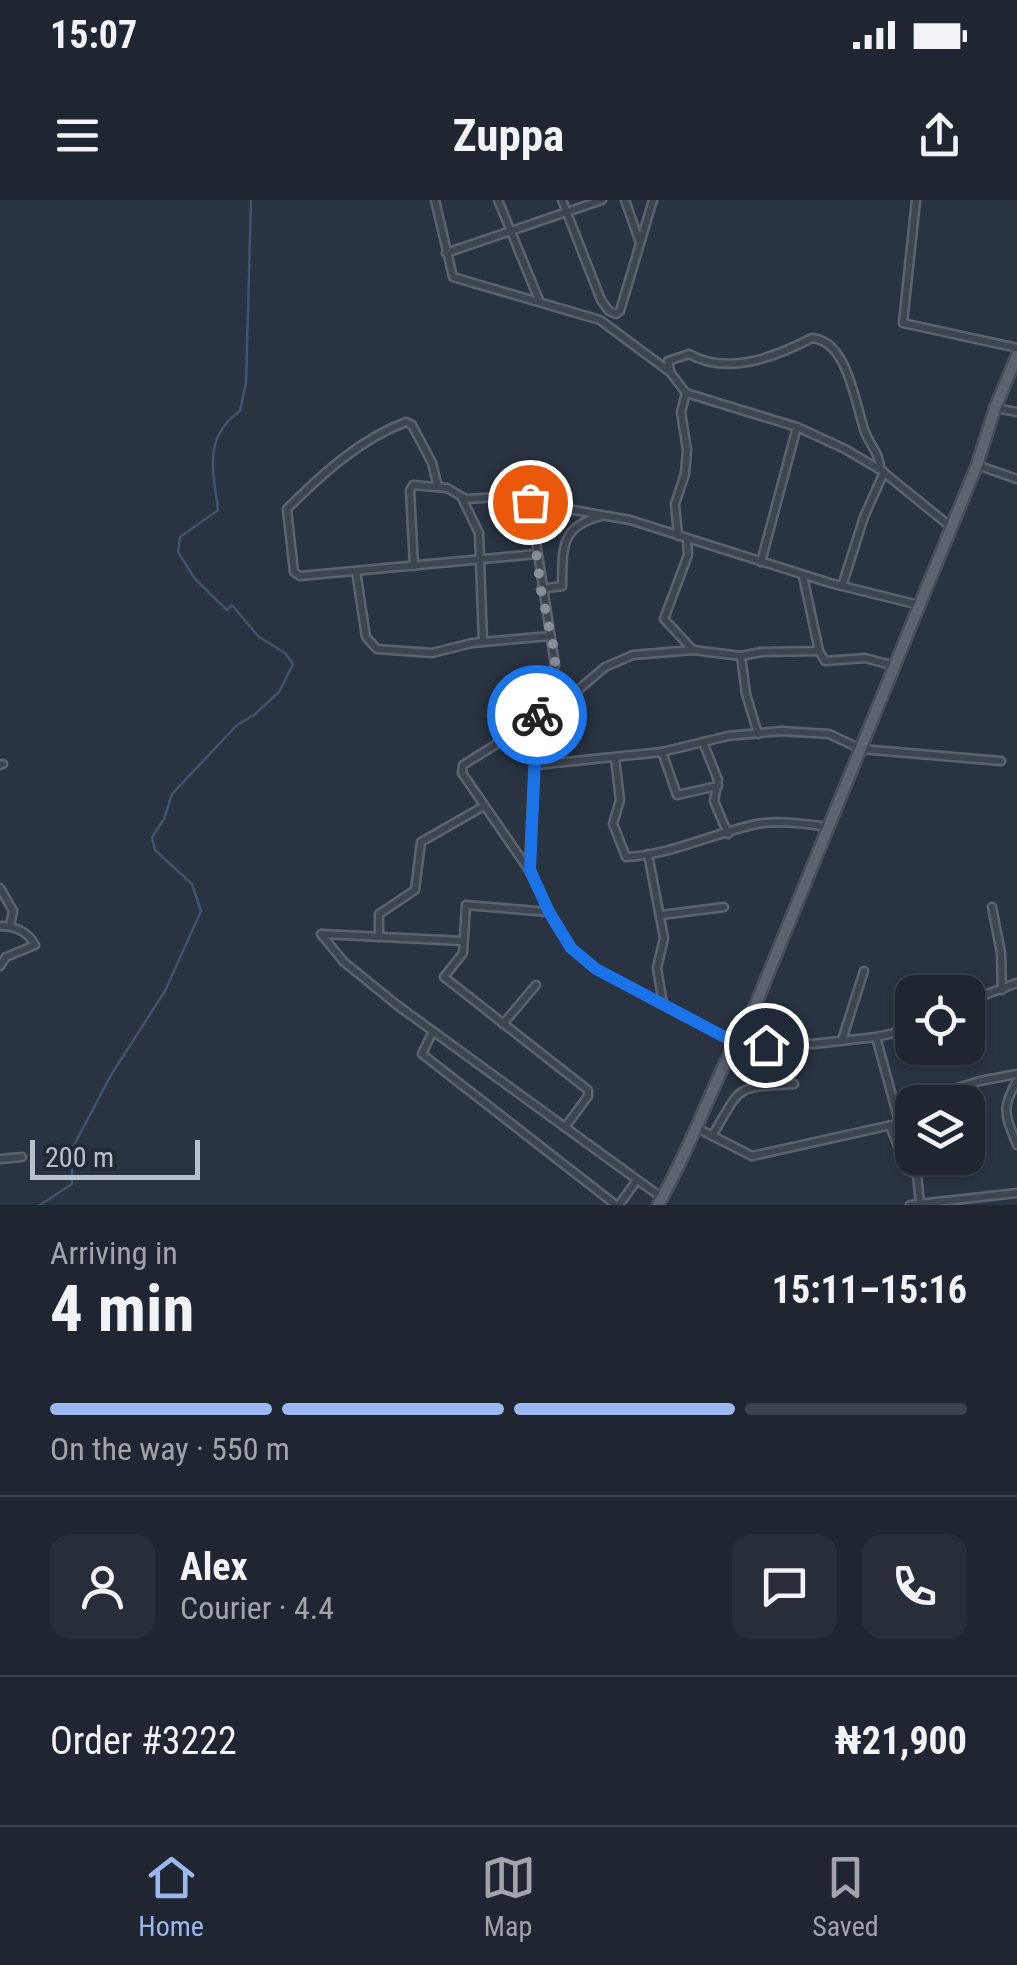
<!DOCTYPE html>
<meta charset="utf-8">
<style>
:root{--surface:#1f2631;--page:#272e39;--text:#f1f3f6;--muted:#a1a5ab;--line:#3c434d;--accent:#9bb8f0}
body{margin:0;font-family:"Roboto Condensed",sans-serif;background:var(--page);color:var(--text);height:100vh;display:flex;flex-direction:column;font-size:38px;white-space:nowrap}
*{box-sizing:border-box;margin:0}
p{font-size:32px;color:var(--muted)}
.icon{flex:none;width:55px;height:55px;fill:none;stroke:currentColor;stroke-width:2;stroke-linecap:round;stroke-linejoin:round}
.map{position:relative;height:1005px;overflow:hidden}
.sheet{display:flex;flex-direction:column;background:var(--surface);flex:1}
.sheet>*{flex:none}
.tools{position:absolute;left:895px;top:775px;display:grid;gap:20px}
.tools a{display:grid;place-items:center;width:90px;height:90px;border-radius:20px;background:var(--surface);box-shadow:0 2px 8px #0004,0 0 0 2px var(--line);font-size:50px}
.scale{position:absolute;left:30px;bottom:25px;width:170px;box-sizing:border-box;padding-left:10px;border:5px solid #bac0cb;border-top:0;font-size:28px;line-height:35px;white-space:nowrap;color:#bac0cb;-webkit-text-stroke:8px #222a36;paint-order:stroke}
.pin{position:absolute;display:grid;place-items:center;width:85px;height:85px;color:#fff;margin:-42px;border:5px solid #fff;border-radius:50%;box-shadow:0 2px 10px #0007}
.courier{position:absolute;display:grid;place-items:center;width:100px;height:100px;margin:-50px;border:8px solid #1a73e8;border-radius:50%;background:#fff;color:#222;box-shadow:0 2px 12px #0007}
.summary em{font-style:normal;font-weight:700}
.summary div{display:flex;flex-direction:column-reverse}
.summary{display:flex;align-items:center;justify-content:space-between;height:170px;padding:0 50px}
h1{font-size:65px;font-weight:700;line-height:75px}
.bar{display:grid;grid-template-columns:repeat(4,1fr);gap:15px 10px;align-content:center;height:120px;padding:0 50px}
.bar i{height:12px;border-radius:8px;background:var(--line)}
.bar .active{background:var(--accent)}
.bar p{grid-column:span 4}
.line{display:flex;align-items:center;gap:25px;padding:0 50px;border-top:2px solid var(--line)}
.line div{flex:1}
.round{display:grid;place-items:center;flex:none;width:105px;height:105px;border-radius:20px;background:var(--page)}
.status{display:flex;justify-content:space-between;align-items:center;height:70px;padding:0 50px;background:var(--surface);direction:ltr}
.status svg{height:28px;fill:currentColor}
header{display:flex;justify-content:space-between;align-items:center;height:130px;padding:0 50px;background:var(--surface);font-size:45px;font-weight:700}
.dock{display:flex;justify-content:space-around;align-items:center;height:140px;border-top:2px solid var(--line);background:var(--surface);font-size:28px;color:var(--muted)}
.dock a{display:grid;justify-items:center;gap:5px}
.dock .active{color:var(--accent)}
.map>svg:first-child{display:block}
</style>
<div class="status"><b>15:07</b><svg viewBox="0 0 49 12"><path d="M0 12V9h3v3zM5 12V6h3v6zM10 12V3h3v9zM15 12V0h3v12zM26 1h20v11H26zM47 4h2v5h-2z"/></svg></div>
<header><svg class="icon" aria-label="menu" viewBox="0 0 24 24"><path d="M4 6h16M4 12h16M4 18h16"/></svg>Zuppa<svg class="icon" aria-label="share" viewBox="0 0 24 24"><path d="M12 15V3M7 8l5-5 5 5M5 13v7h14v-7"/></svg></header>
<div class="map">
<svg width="1017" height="1005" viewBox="0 0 1017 1005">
<rect width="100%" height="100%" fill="#293341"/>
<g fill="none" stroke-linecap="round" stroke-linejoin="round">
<path stroke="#43516a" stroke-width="2.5" d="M40,1005L72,984V949L111,875L165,791L201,711L192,684L155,650L152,637L164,619L172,594L237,525L254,515L279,492L293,464L285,453L259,437L232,405L227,410L195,379L178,352L180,337L218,310C213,270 203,237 240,211L246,183L251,0"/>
<defs>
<g id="minor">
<path d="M435,0L453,77L600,120L670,172L686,193L797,227L845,249L882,271L951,327"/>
<path d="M498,0L539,100"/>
<path d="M562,0L601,100L609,111L616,114L620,111L653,0"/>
<path d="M625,0L640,43"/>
<path d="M916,0L903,123L1017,148"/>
<path d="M446,53L602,0"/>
<path d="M670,171L668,161L689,154C728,176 775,157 812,138C848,141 855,204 865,232C870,245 880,254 880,269"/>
<path d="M996,208L1017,212"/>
<path d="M977,265L1017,279"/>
<path d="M438,287L432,263L412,225L406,222C360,239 321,275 287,309L294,372L300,376L537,354"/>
<path d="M462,298L479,333L483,442"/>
<path d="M678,336L675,304L685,274L687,250L681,212L686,193"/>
<path d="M687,339L688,355L664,419L693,450"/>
<path d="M761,362L797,227"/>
<path d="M414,366L410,290L413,285L447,288L466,299L500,297L630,320L830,383L919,405"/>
<path d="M356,371L366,437L377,449L432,453L472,443L550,436"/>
<path d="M803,376L819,451L825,461L865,458L895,466"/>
<path d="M842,386L864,317L884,272"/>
<path d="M541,389L562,386C563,349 559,327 601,316"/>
<path d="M819,451L761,452L741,456L693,450L633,455L605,467L564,502L463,565L462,573L529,670L555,723L571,748L596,769L734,842L813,844L876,837L912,829"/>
<path d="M741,456L746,494L758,534"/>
<path d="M703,542L718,580L714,601L728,634"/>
<path d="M662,552L677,595L718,586"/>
<path d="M615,558L620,600L613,624L626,657C671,655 714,633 757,624C781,620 805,624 829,627"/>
<path d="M0,565L3,564"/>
<path d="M536,565L662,552L728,536L781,531L829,534L861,549L1001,561"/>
<path d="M648,654L664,738L657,768L663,804"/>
<path d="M529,670L536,517L555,465L530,302"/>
<path d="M0,688L13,711L10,726"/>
<path d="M992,707L1001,753L1002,790"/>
<path d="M548,712L466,705L463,753L444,777L588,890V896L566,926"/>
<path d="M661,715L724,707"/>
<path d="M0,726C15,726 28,732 35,745L6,757L0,766"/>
<path d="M321,734L344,762L397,805L661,997"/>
<path d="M322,734L463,741"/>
<path d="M379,737V714L415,690L421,642L484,606"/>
<path d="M968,801L1017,783"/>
<path d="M503,824L536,785"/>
<path d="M433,831L422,854L616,1005"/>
<path d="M876,837L898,918"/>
<path d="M842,840L864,771"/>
<path d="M1017,881C1000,910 1006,916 1017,945"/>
<path d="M890,926L907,970L917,974L920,1004"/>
<path d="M697,928L752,956L896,924L907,904L980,881L1017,874"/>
<path d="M712,936C743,884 733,888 794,884"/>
<path d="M0,959L22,957"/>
<path d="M619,1005L637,980"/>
<path d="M910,1005L1017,993"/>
</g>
<path id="primary" d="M658,1005C695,941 717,869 755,806L977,265L995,208L1017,156"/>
</defs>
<use href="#minor" stroke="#5b636e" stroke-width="11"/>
<use href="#primary" stroke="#474e5a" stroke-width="15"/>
<use href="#minor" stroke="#3d4551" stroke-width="6"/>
<use href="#primary" stroke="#5c6471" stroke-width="10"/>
</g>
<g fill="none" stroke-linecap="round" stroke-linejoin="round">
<path stroke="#878f9b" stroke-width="10" stroke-dasharray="0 18" d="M530,302L541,390L555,454V471L537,515"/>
<path stroke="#1a73e8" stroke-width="12" d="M537,515L530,670L549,712L571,748L596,769L734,842L766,845"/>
</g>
</svg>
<div class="tools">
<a><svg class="icon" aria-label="locate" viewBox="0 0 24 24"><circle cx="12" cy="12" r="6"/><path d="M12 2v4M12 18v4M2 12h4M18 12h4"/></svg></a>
<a><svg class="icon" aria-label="layers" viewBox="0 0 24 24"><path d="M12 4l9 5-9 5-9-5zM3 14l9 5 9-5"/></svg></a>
</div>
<div class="scale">200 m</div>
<div class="pin" style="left:530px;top:302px;background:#ea580c"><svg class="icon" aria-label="bag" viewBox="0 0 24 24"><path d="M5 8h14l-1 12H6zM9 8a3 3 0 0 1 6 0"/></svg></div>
<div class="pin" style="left:766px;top:845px;background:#1f2937"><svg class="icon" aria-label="home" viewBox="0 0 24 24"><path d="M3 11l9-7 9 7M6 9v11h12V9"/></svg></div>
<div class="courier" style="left:537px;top:515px"><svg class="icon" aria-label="bike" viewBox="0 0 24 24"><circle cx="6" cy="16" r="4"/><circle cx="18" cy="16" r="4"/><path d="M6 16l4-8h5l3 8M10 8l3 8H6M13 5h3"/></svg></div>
</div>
<section class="sheet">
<div class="summary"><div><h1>4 min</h1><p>Arriving in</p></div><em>15:11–15:16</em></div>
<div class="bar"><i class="active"></i><i class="active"></i><i class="active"></i><i></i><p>On the way · 550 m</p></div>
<div class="line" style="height:180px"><a class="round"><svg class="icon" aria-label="person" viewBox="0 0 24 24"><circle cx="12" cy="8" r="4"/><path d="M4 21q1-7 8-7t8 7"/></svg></a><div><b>Alex</b><p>Courier · 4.4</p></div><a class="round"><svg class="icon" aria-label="chat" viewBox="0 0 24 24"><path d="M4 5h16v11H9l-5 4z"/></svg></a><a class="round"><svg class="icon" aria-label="phone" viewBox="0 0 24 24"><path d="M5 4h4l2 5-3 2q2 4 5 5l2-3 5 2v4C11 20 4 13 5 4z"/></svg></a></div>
<div class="line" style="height:130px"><div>Order #3222</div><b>₦21,900</b></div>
</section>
<nav class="dock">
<a class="active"><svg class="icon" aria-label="home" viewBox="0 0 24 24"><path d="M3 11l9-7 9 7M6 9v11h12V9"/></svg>Home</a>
<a><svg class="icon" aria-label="map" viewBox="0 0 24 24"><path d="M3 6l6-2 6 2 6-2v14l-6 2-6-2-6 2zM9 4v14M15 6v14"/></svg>Map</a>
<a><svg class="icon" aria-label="saved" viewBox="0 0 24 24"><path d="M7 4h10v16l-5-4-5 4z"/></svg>Saved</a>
</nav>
